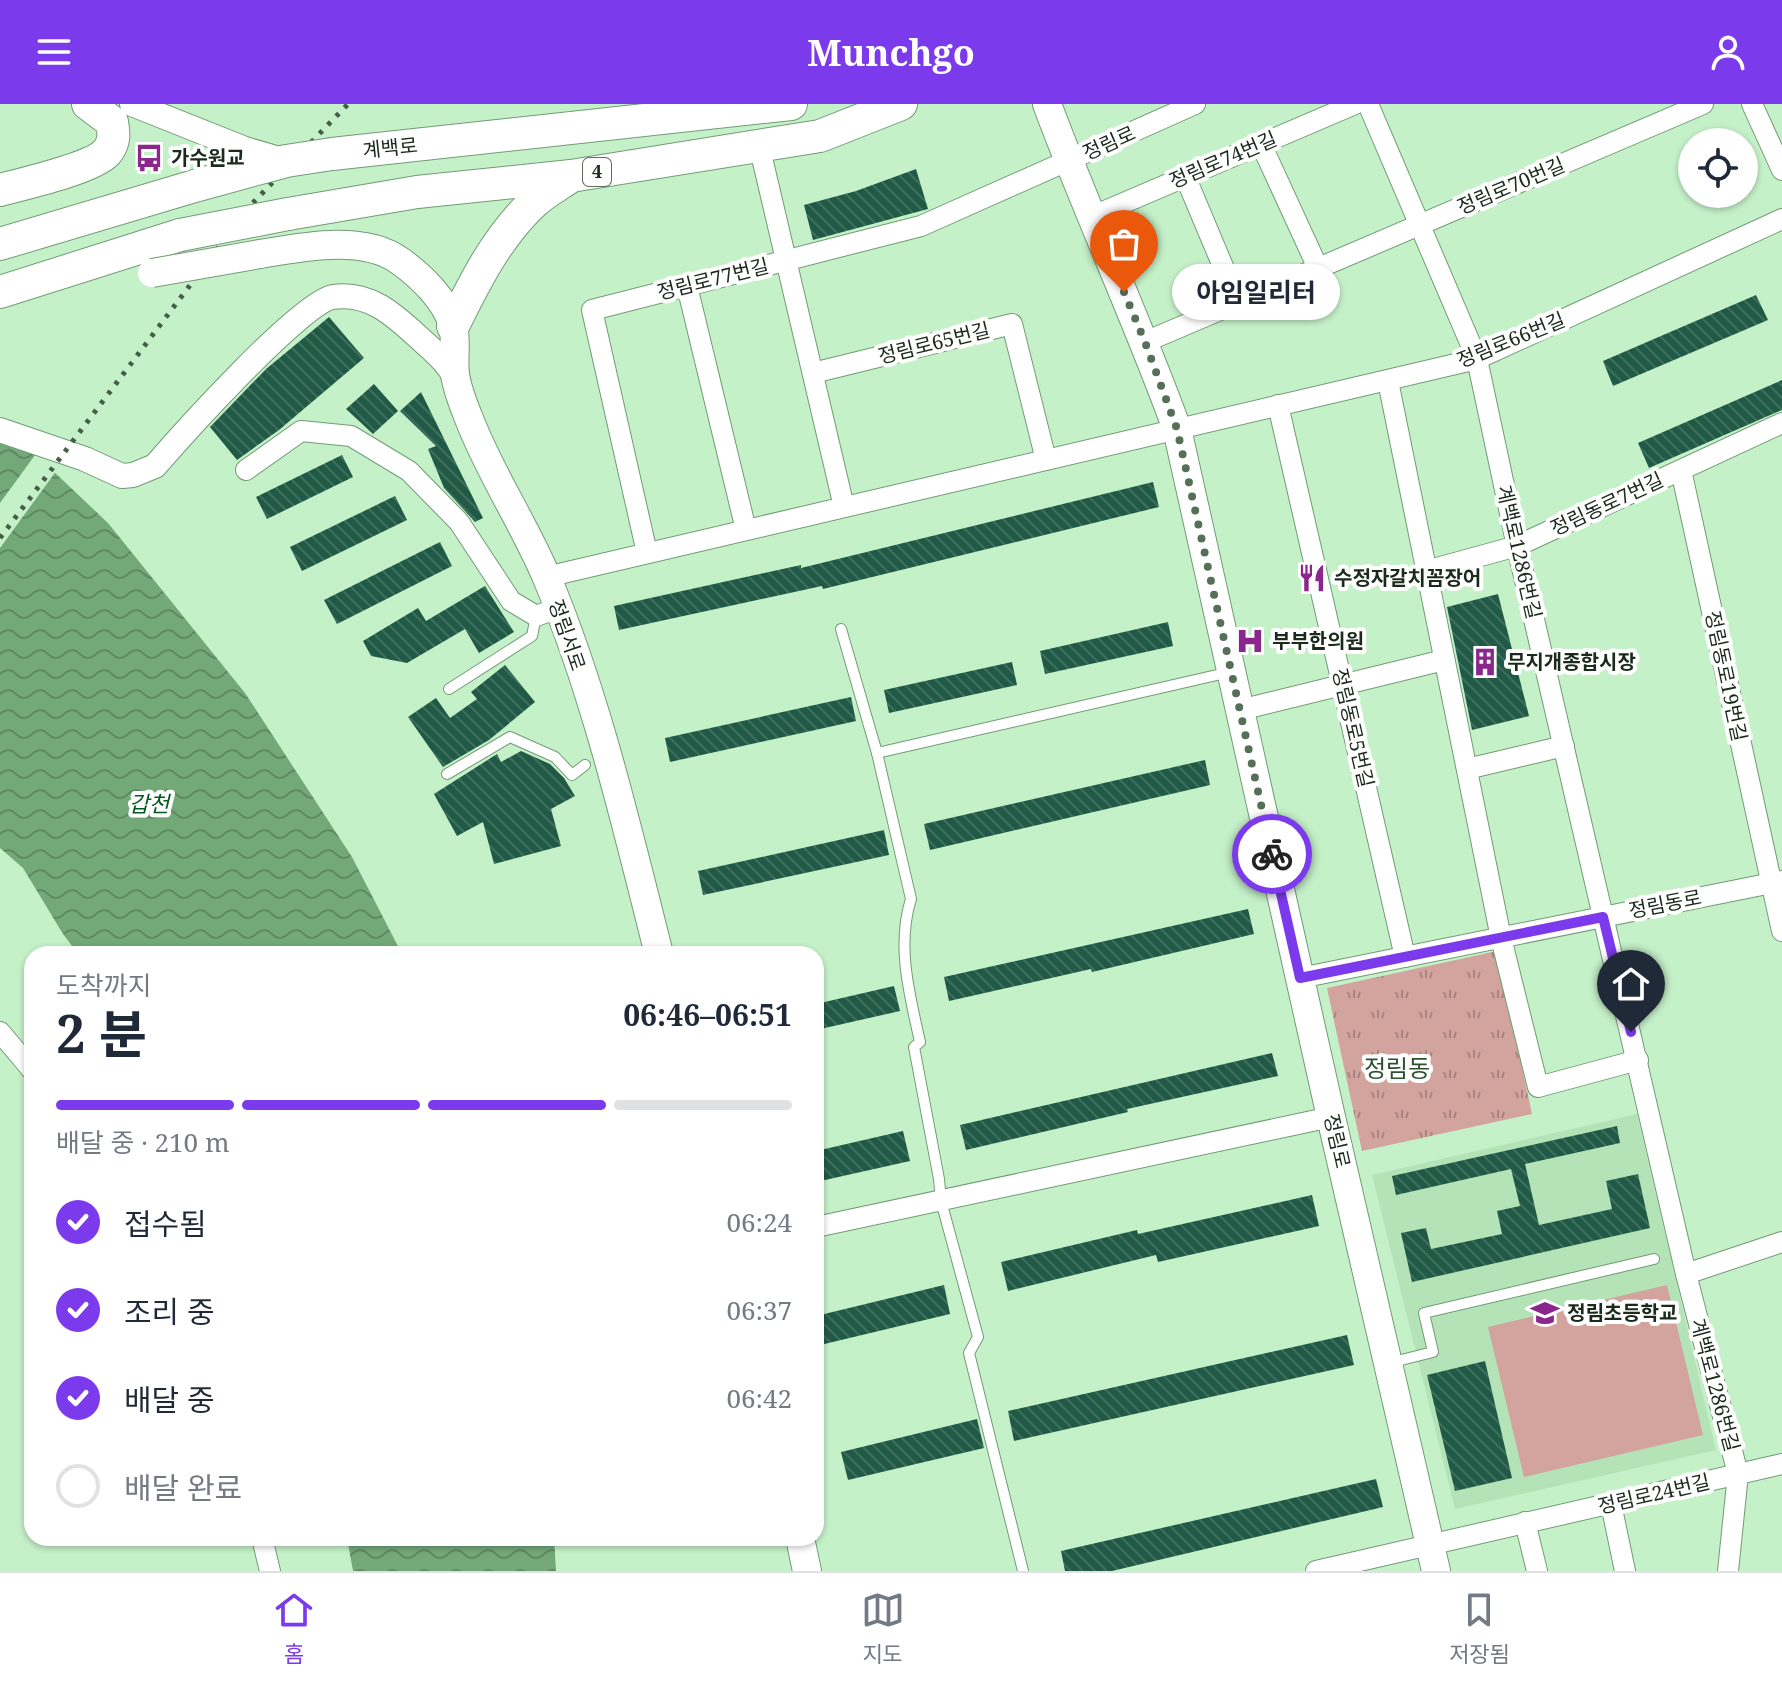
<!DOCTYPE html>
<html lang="ko">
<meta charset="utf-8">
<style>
:root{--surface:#fff;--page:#f6f6f7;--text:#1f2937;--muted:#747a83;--line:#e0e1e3;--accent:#7c3aed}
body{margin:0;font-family:"Noto Serif","Noto Sans KR",serif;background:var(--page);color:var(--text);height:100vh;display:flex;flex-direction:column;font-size:30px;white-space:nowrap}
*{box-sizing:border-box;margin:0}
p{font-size:26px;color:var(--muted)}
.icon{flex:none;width:44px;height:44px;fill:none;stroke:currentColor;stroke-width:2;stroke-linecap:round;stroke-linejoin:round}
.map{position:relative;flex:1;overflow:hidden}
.drawer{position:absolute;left:24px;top:842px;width:800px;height:600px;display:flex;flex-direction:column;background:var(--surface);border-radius:24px;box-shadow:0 2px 6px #0004}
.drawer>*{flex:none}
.controls{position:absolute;left:1678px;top:24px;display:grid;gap:16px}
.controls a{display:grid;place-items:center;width:80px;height:80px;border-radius:50%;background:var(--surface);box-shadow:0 2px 6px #0004;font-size:40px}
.pin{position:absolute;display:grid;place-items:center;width:68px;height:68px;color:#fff;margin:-82px -34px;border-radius:50% 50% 50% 0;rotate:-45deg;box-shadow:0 0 8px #0007}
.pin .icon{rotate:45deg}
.courier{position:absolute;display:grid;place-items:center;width:80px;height:80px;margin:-40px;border:6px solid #7c3aed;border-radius:50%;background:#fff;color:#222;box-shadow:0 2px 10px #0007}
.bubble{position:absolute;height:56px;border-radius:28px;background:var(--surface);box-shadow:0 2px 6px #0004;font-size:26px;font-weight:700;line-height:56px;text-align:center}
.head em{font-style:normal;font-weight:700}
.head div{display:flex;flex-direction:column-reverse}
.head{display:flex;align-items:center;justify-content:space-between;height:136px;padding:0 32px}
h1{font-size:52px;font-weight:700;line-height:60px}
.bar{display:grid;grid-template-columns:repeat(4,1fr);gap:12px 8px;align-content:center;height:96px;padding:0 32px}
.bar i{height:10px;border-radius:6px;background:var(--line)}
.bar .selected{background:var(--accent)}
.bar p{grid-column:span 4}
ol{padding:0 32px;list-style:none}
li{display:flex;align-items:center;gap:24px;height:88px}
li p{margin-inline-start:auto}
li .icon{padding:8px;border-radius:50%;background:var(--accent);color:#fff;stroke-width:4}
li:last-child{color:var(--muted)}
li i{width:44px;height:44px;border:4px solid var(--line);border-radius:50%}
header{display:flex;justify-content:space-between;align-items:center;height:104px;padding:0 32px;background:var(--accent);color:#fff;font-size:36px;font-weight:700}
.tab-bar{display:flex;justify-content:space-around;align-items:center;height:112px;border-top:2px solid var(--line);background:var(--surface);font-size:22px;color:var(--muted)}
.tab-bar a{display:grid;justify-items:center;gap:4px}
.tab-bar .selected{color:var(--accent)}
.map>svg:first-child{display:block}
</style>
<header><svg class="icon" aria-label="menu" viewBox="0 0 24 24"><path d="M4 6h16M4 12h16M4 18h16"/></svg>Munchgo<svg class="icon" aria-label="person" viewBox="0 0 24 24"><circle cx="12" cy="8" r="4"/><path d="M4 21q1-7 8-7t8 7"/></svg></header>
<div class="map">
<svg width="1782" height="1467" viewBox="0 0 1782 1467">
<defs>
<pattern id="grass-tufts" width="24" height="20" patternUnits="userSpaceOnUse" patternTransform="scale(2)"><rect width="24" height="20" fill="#d3a39d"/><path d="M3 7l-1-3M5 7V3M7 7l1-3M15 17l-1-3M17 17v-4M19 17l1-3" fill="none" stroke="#aa857f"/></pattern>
<pattern id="water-waves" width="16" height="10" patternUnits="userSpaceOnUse" patternTransform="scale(2)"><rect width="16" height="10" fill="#73a979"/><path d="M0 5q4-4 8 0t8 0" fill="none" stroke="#5e8a62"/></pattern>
<pattern id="building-back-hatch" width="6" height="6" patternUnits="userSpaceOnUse" patternTransform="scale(2)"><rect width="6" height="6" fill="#205a46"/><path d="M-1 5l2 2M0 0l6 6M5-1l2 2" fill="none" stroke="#3f6e5d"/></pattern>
</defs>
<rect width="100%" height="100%" fill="#c5f1c9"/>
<path fill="#b4e3b7" d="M1637,1010L1716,1346L1455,1405L1372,1071Z"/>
<path fill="url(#grass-tufts)" d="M1497,847L1532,1010L1362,1047L1327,884Z"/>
<path fill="#d3a39d" d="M1667,1181L1703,1331L1524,1373L1488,1223Z"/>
<g fill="url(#water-waves)">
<path d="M0,336L32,347L108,419L245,589L352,753L402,850H78L63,830L23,764L0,744Z"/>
<path d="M347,1434H554L556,1467H353Z"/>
</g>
<path fill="#c5f1c9" d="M38,347L57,366L0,444V399Z"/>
<g fill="url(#building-back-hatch)">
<path d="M916,65L928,105L813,136L804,101L856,87Z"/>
<path d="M1756,191L1768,216L1613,282L1603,257Z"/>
<path d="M329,213L364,254L279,326L237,356L210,323L266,265Z"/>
<path d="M1782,276V306L1649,364L1638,339Z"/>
<path d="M374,280L398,307L373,330L346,305Z"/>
<path d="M421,288L483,414L475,418L444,384L428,345L436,342L400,307Z"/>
<path d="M342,351L353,373L267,415L256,393Z"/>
<path d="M1153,378L1159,403L823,485L822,482L619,526L614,502L801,461V464Z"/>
<path d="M395,392L407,416L302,467L290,443Z"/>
<path d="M440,438L452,462L337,520L324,496Z"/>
<path d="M485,482L514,528L479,549L465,525L407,559L371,552L363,537L418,504L426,517Z"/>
<path d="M1498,490L1529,612L1472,626L1447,503Z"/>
<path d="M1168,518L1173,542L1045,570L1040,547Z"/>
<path d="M1012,558L1017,581L889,609L884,586Z"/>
<path d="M505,561L535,598L489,636L443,663L408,613L436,594L450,614L477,595L471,588Z"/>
<path d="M851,593L856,617L670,658L665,634Z"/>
<path d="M521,647L550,660L564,674L575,692L551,705L561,742L494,760L483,718L457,732L434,690L497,650L501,658Z"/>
<path d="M1205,656L1210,681L930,746L924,720Z"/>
<path d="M884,726L889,751L703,791L698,767Z"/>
<path d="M1248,805L1254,830L1092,868L1091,865L949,897L944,873Z"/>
<path d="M894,882L900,907L816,926V900Z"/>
<path d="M1272,949L1278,972L1127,1005L1128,1008L966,1046L960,1021Z"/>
<path d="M1617,1022L1620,1039L1525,1060L1539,1121L1612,1105L1606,1077L1638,1070L1650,1124L1412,1178L1401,1129L1426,1124L1431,1145L1502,1130L1497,1107L1520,1102L1511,1065L1396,1091L1392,1072Z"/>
<path d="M903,1027L910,1057L816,1078V1047Z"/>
<path d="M1312,1091L1319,1122L1158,1158L1156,1151L1008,1187L1001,1158L1137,1126L1138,1130Z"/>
<path d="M944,1181L950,1210L816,1242V1212Z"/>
<path d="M1347,1231L1354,1261L1014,1337L1008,1307Z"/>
<path d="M1485,1257L1512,1374L1455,1387L1427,1271Z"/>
<path d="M977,1315L984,1344L848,1376L841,1348Z"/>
<path d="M1376,1375L1383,1403L1112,1467H1065L1061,1447Z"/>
</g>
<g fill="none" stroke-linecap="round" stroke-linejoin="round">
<defs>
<g id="service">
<path d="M841,525L877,649"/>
<path d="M449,585L532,532L536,512"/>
<path d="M447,670L510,633L555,653L572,671L585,661"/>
<path d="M1389,1259L1433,1248L1424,1209L1654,1155"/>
<path d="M1023,1467L969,1249L978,1233L941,1097L939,1075L914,943L920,938C910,892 896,842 911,795L877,649L1230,568"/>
</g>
<g id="minor">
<path d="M1368,0L1477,255L1517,442L1686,1170L1738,1370L1728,1467"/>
<path d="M1752,0L1782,66"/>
<path d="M1261,40L1318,164"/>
<path d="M759,41L844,403"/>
<path d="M1185,72L1238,198"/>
<path d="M1091,113L1355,0"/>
<path d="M687,182L746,426"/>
<path d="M1145,238L1703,0"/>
<path d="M813,269L1012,220L1046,356"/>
<path d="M1388,277L1501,834L1538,983L1638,956"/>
<path d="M1278,301L1405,853"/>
<path d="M246,366L301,327L351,332L409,367L459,418L511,497L536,512L558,504"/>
<path d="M1681,366L1782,827"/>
<path d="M647,449L592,206L921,122L1195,0"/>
<path d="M1426,467L1517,442L1782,319"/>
<path d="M546,473L1477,255L1782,115"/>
<path d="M1240,606L1444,556"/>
<path d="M1467,665L1564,642"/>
<path d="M1300,874L1782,777"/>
<path d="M0,928L32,966"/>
<path d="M816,1123L1331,1013"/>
<path d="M1686,1170L1782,1138"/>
<path d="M1611,1400L1625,1467"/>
<path d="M1525,1418L1537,1467"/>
<path d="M262,1434L270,1467"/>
<path d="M1316,1467L1782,1360"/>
</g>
<g id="tertiary">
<path d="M132,0L245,45"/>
<path d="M0,326L85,355L122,372L133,371L155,362C181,332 301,198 333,193C374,187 400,217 427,241C439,252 447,259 455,273"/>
</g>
<g id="secondary">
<path d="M1047,0C1088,110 1137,215 1177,325L1331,1013L1436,1467"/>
<path d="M260,150C301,143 364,130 400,157C421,172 447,197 453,222C457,237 453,255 455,270C457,287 466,307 472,322C493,374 525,422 547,474C597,594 627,724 659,850"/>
<path d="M800,1434L807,1467"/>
</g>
<g id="primary">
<path d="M332,50L791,0"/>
<path d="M0,86C23,80 93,64 107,48C115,38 114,29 112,18L88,0"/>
<path d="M288,110L417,88L571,72L820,32L901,0"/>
<path d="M0,140L198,81"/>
<path d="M0,188L180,131"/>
<path d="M453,222C474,179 496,135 531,101C541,91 555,83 567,75"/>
</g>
</defs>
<use href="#service" stroke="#729b76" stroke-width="12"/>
<use href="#minor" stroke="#729b76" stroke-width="22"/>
<use href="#tertiary" stroke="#729b76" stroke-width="26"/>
<use href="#secondary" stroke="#729b76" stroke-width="30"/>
<use href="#primary" stroke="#729b76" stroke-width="34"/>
<use href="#service" stroke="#fff" stroke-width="10"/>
<use href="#minor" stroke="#fff" stroke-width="20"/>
<use href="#tertiary" stroke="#fff" stroke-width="24"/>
<use href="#secondary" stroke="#fff" stroke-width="28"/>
<use href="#primary" stroke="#fff" stroke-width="32"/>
<path stroke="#465d47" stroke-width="5" stroke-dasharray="4 8" stroke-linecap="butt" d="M0,434L248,104L348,0"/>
<defs>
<path id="tertiary-bridge" d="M245,45L286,57"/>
<path id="secondary-bridge" d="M152,169L260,150"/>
<g id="primary-bridge">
<path d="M198,81L286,57L332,50"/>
<path d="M180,131L288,110"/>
</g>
</defs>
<use href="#tertiary-bridge" stroke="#729b76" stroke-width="26" stroke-linecap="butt"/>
<use href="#secondary-bridge" stroke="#729b76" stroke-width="30" stroke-linecap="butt"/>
<use href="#primary-bridge" stroke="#729b76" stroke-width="34" stroke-linecap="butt"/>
<use href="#tertiary-bridge" stroke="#fff" stroke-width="24"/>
<use href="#secondary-bridge" stroke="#fff" stroke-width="28"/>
<use href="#primary-bridge" stroke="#fff" stroke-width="32"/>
</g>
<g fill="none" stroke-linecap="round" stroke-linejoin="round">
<path stroke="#567058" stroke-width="8" stroke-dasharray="0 14.4" d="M1124,188L1145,238L1177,325L1272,750"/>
<path stroke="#7c3aed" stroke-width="10" d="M1272,750L1300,874L1603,813L1631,928"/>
</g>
<defs>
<symbol id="bus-bare" viewBox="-9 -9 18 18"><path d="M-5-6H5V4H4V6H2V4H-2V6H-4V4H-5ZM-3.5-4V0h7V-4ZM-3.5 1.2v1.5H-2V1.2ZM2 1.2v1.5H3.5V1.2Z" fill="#8b268d" stroke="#fff" stroke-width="2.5" paint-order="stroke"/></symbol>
<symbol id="restaurant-bare" viewBox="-9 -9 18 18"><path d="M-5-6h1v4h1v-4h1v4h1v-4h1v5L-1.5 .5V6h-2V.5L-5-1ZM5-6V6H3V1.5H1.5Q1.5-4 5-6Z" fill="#8b268d" stroke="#fff" stroke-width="2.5" paint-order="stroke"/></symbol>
<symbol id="hospital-bare" viewBox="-9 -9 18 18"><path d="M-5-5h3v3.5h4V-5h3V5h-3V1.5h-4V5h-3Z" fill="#8b268d" stroke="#fff" stroke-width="2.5" paint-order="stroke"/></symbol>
<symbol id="building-bare" viewBox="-9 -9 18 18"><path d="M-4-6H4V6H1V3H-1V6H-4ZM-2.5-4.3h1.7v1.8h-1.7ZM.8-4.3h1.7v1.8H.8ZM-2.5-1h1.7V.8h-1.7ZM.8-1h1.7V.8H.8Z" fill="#8b268d" stroke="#fff" stroke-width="2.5" paint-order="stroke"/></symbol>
<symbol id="school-bare" viewBox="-9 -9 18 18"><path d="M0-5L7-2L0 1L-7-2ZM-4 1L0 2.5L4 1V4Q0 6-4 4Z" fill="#8b268d" stroke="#fff" stroke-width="2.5" paint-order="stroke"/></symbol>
</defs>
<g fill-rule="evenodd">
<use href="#bus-bare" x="129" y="34" width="40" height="40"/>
<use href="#restaurant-bare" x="1292" y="454" width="40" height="40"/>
<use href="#hospital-bare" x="1230" y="517" width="40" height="40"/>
<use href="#building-bare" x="1465" y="538" width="40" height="40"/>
<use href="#school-bare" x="1525" y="1189" width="40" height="40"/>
</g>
<g text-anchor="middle" stroke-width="8" stroke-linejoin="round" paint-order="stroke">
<rect fill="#fff" stroke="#5f6a5f" stroke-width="2" x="583" y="54" width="28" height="28" rx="6"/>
<g font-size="18" font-weight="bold" fill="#1a2a1b">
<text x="597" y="74">4</text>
</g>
<g font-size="20" fill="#1a2a1b" stroke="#fff">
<text transform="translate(1109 39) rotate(-24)" y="7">정림로</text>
<text transform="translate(390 44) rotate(-6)" y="7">계백로</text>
<text transform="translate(1223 56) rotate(-23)" y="7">정림로74번길</text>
<text transform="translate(1511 82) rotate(-23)" y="7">정림로70번길</text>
<text transform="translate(713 175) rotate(-14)" y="7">정림로77번길</text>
<text transform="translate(1511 236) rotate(-22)" y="7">정림로66번길</text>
<text transform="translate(934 239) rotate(-14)" y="7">정림로65번길</text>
<text transform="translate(1607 400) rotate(-25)" y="7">정림동로7번길</text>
<text transform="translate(1519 448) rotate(77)" y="7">계백로1286번길</text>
<text transform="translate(567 531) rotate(71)" y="7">정림서로</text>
<text transform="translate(1726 572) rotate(78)" y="7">정림동로19번길</text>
<text transform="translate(1353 624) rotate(77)" y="7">정림동로5번길</text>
<text transform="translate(1665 800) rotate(-11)" y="7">정림동로</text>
<text transform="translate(1337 1037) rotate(77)" y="7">정림로</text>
<text transform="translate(1715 1281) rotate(75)" y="7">계백로1286번길</text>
<text transform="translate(1654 1390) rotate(-13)" y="7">정림로24번길</text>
</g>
<g font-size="20" font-weight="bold" fill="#1a2a1b" stroke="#fff" text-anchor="start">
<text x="171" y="61">가수원교</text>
<text x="1334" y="481">수정자갈치꼼장어</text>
<text x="1272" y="544">부부한의원</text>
<text x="1507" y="565">무지개종합시장</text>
<text x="1567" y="1216">정림초등학교</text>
</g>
<g font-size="22" font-style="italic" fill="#015a1d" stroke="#fff">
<text x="149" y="708">갑천</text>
</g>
<g font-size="24" fill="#2b5130" stroke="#fff">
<text x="1397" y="973">정림동</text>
</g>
</g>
</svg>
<div class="controls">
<a><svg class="icon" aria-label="locate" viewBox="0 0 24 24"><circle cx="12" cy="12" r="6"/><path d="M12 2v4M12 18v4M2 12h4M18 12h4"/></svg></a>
</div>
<div class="pin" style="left:1124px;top:188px;background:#ea580c"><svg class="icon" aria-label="bag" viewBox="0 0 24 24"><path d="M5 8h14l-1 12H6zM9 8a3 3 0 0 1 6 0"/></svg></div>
<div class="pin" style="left:1631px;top:928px;background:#1f2937"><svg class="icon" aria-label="home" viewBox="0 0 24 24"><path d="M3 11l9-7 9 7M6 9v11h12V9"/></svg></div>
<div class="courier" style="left:1272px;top:750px"><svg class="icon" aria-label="bike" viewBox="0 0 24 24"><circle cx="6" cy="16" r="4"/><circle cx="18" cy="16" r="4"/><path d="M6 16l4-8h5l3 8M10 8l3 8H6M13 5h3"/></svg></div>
<div class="bubble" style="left:1172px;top:160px;width:168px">아임일리터</div>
<section class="drawer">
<div class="head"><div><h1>2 분</h1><p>도착까지</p></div><em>06:46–06:51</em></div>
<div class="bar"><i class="selected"></i><i class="selected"></i><i class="selected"></i><i></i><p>배달 중 · 210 m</p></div>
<ol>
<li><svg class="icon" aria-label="check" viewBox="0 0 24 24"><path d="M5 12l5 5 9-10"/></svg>접수됨<p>06:24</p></li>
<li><svg class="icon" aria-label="check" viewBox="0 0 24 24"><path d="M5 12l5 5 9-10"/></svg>조리 중<p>06:37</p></li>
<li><svg class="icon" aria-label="check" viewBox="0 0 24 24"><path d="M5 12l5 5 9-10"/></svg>배달 중<p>06:42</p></li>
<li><i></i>배달 완료</li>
</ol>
</section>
</div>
<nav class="tab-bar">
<a class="selected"><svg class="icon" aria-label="home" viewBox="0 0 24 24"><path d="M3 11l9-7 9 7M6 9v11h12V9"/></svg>홈</a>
<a><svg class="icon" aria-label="map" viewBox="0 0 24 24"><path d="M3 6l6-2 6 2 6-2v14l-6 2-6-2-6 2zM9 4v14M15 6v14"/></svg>지도</a>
<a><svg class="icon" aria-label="saved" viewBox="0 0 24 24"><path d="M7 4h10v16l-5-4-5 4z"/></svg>저장됨</a>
</nav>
